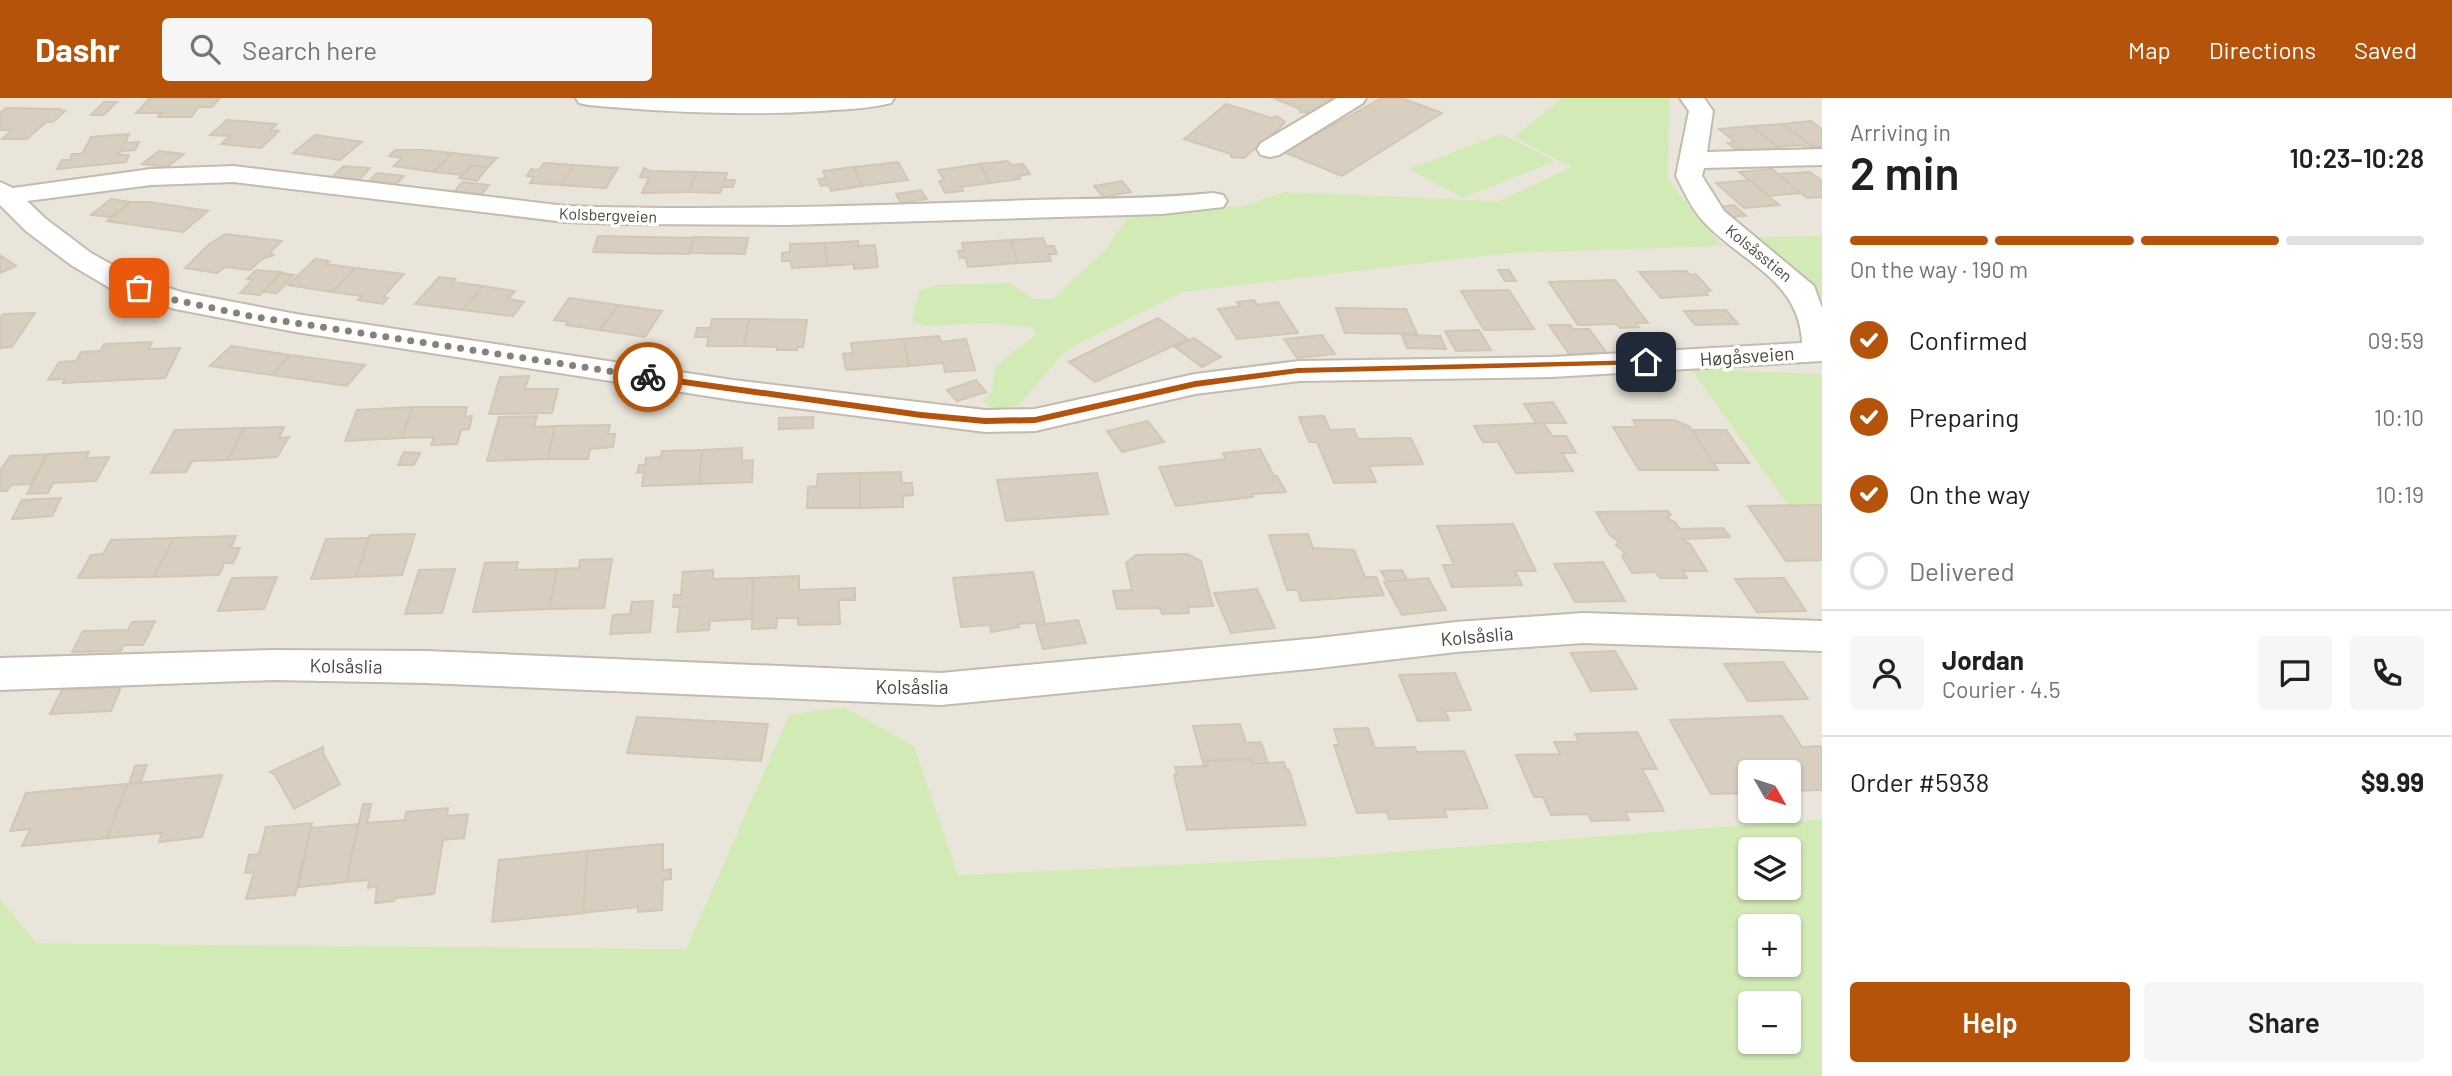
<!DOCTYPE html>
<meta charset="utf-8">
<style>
:root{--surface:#fff;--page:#f6f6f6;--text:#202124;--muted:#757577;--line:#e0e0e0;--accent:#b45309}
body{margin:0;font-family:Barlow,sans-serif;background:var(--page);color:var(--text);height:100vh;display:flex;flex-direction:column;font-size:26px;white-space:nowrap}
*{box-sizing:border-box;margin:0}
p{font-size:23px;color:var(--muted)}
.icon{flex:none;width:38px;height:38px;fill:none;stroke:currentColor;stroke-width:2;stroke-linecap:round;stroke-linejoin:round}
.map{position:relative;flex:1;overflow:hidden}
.sheet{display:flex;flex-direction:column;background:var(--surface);width:630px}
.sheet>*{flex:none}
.needle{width:46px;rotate:129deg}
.fabs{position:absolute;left:1738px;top:662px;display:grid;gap:14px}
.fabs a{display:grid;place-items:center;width:63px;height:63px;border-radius:7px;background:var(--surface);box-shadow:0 2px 5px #0004;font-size:35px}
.pin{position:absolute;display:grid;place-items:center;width:60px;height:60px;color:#fff;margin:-30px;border-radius:14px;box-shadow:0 4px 10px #0006}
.courier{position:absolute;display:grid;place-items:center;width:70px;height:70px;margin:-35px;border:5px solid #b45309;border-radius:50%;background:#fff;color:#222;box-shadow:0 2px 9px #0007}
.head em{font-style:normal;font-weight:600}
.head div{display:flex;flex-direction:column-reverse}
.head{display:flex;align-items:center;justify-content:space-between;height:119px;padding:0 28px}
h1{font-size:46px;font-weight:600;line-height:52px}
.bar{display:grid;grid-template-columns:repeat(4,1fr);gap:10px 7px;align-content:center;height:84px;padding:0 28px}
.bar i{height:9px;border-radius:5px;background:var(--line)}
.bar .active{background:var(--accent)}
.bar p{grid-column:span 4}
.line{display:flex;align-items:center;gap:18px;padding:0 28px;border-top:2px solid var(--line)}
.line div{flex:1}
.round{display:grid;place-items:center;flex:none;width:74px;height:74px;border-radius:7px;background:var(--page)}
ol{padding:0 28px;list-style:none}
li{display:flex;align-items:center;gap:21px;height:77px}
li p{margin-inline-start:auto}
li .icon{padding:7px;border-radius:50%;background:var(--accent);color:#fff;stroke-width:4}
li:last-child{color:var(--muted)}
li i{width:38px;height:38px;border:4px solid var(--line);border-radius:50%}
.action{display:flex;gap:14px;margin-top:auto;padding:14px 28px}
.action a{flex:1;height:80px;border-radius:7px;background:var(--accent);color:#fff;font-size:28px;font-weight:600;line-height:80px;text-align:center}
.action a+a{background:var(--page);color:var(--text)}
header{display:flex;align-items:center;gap:42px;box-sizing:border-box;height:98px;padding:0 35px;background:var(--accent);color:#fff}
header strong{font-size:33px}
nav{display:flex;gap:38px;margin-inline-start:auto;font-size:24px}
.search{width:490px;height:63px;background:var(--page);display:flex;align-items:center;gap:18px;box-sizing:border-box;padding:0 24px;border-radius:7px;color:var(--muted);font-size:26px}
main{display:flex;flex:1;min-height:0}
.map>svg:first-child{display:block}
</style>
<header>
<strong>Dashr</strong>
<div class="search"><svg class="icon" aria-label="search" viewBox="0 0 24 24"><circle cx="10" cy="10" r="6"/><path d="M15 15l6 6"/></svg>Search here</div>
<nav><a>Map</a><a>Directions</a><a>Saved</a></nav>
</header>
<main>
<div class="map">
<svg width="1822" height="978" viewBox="0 0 1822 978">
<rect width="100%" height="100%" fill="#f6f3ec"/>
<path fill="#eae5da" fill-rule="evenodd" d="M0,0H1822V721L1329,759L957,777L914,648L789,617L686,851L37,845L0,801ZM1750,674H1788V712H1750Z"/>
<g fill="#d2eab5" fill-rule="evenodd">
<path d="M1562,0H1669L1668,82L1723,148L1508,155L1182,194L1065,253L1019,307L996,311L983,304L992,292L995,269L1036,236L1032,229L987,225L926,228L912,224L919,193L936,187L1010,185L1034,201H1053L1107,150L1131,114L1244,108L1284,94L1499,103L1572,69L1514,39Z"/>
<path d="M1501,36L1555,63L1463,100L1409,71Z"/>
<path d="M1822,138V206L1809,182L1755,139Z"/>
<path d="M1691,271L1822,276V407L1789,408Z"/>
<path d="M844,609L914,648L958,777L1329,759L1822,721V978H0V801L37,845L686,851L789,617ZM1750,751H1788V789H1750ZM1750,828H1788V866H1750ZM1750,905H1788V943H1750Z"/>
</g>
<g fill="#d8cfc1" stroke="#d3c7b4" stroke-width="2">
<path d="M150,0H220L212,9H199L191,19H158L161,15H136Z"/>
<path d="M1273,0H1341L1312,15L1300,14V11Z"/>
<path d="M1382,0H1401L1442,15L1342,78L1284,54Z"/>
<path d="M104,4H117L104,17H91Z"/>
<path d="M1226,6L1272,20L1277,18L1285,24L1262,49L1258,48L1244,60L1231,59V56L1184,41Z"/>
<path d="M6,10L59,11L65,13L53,24H46L27,41H2L12,32H0V15Z"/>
<path d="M227,22L277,26L270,32L279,33L261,50L221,46L230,38L210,37Z"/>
<path d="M1811,23L1822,31V49L1810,47L1782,26Z"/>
<path d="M1782,26L1814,50L1807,51L1802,47L1779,49L1751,28Z"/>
<path d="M1751,28L1783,53L1753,55L1743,50L1735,51L1728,45L1735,44L1719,31Z"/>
<path d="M129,36L125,45L139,44L135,52L121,53L118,57H129L126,64L57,71L62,62H70L72,56H82L91,39Z"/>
<path d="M315,37L362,44L340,62L293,55Z"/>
<path d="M395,52H423L452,55L434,74L394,68L402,60L389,58Z"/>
<path d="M159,53L184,56L167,69L142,66Z"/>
<path d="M452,55L497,60L488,69L471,68L462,77L434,74Z"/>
<path d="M1008,63L1011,67L1023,66L1030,76L1018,78L1020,81L991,85L979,66Z"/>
<path d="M898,64L908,82L862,88L853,69Z"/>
<path d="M544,65L574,67L561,87L530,85L534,79L527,78L531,71L539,72Z"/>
<path d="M979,66L991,85L961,89L963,93L945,95L939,83L944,82L938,72Z"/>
<path d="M574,67L618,70L606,90L561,87Z"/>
<path d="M344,68L370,70L359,82L332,79Z"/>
<path d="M471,68L488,69L477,83L459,80Z"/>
<path d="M853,69L862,88L831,93L829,87L821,88L818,81L826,80L823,73Z"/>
<path d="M644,70L651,73L697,74L689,94L642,95L649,80L640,79Z"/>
<path d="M1772,71L1778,76L1801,95L1768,98L1739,74Z"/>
<path d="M697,74L727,75L725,82H735L733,89H723L720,95L689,94Z"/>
<path d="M1810,74L1822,83V99L1807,100L1778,76Z"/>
<path d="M377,75L404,78L396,86L369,83Z"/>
<path d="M1750,82L1768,98L1779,107L1744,110L1716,85Z"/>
<path d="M1122,83L1131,94L1103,99L1094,88Z"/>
<path d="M462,84L489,87L482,96L455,93Z"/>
<path d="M921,92L927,101L901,105L896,96Z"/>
<path d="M111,101L130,104L111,119L91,117Z"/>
<path d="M131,104H149L208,113L183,134L107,123Z"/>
<path d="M1734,107L1746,118L1732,119L1720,109Z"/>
<path d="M225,136L265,141L282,143L270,154L274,157L262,161L250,172L225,169L217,175L185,170L208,147Z"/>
<path d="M598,138L693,140L689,156L593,154Z"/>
<path d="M693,139L748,140L745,156L690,155Z"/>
<path d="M1043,140L1046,148H1054L1057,156H1049L1051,163L1018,165L1010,142Z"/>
<path d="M1010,142L1018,165L968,169L965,159L960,160L958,153H964L962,145Z"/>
<path d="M858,143V148L875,147L878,169L854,171V166L827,168L825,145Z"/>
<path d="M825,145L827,168L792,170L791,163H782V155L790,154V146Z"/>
<path d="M0,157L16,168L0,175Z"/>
<path d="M315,161L329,163L326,166L355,170L332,194L288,187Z"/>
<path d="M355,170L404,176L383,199L388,200L383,206L358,202L362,198L332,194Z"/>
<path d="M256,172L281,174L260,197L240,195L253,182L247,181Z"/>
<path d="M1498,172H1509L1516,183H1505Z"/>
<path d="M1687,173L1690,177L1696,176L1711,193L1705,194L1708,197L1661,200L1639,174Z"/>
<path d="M281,175L294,177L277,195L263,194Z"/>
<path d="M439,179L455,181L453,184L483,188L463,212L415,206Z"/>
<path d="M1615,182L1648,225H1636L1639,229L1620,230L1617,226L1578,227L1549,184Z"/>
<path d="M483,188L515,193L508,201L524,204L513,218L463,212Z"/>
<path d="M1509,192L1534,231L1484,232L1461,193Z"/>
<path d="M569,200L618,207L600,232L566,227L568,224L554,222Z"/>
<path d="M1254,202L1257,207L1278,204L1298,235L1237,241L1218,211L1240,208L1237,204Z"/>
<path d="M618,207L662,213L645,239L600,232Z"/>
<path d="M1336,210L1406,211L1417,236L1345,235Z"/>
<path d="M1726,212L1738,226L1695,227L1684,213Z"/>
<path d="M35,215L12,249L0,250V221L3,216Z"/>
<path d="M1158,220L1188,241L1095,284L1069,264Z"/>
<path d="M712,221H749L744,248H707L708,239H695L697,230H710Z"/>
<path d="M749,221L807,222L803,249H797V252H777V249L744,248Z"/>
<path d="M1549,227H1570L1573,231H1589L1607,255L1569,256Z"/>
<path d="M1479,232L1491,252L1456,253L1445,233Z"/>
<path d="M1322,237L1335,256L1297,260L1284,241Z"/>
<path d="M1402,237L1440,238L1446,251L1407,250Z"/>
<path d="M939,238L941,244L966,241L975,272L945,274L943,265L909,268L903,241Z"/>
<path d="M1194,240L1221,259L1202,269L1175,249Z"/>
<path d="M903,241L909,268L846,272L843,256L853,255L851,245Z"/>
<path d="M152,244L148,251L180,250L165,280L63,285L65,281L48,282L59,264L76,263L81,254L100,253L104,246Z"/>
<path d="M231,248L290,257L272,277L210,268Z"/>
<path d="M290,257L365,267L347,288L272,277Z"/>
<path d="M529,278L525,291H558L552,315L489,316L500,279Z"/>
<path d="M976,282L986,294L957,303L947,292Z"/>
<path d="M1553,304L1566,325H1536L1524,306Z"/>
<path d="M412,309L402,340L345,343L357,312Z"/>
<path d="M412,309H467L465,319L472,318L469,331L461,332L457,346L431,347L434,339L402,340Z"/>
<path d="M537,318L534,329L555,328L548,361L487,363L499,319Z"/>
<path d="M1324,318L1330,332L1354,331L1358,341L1411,340L1423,366L1369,368L1376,384L1334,385L1317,344H1309L1299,319Z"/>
<path d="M813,319V330L779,331V320Z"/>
<path d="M1633,322H1674L1690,329L1718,372H1639L1613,329H1637Z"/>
<path d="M1148,323L1164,344L1122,354L1107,333Z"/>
<path d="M1544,325L1552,338H1566L1576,355H1562L1573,373L1516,375L1498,344H1483L1474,328Z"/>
<path d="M610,327L608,336H615L613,349L590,351L588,361H548L555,328Z"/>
<path d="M284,329L279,340L289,339L277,359L227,362L244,330Z"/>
<path d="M244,330L227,362L192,363L186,374L151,375L175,332Z"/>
<path d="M1692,332H1726L1749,365H1713Z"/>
<path d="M742,350V363L753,362L752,384L699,386L702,352Z"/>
<path d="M1260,351L1274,378H1277L1286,394L1252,396L1253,399L1176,408L1159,369L1226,361L1223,355Z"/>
<path d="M702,352L699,386L642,388L644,374L637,375L639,367H645L646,360L661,359L662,353Z"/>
<path d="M89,354L86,360L109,359L96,383L53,385L48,395L27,396L48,356Z"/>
<path d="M404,354L420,355L414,367H398Z"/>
<path d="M48,356L30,386L11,387L7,393H0V373L10,358Z"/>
<path d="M901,374L902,385H912L913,397L903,398V409L860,410V375Z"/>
<path d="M860,375V410H807L808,389L817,388L818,376Z"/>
<path d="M1097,375L1108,416L1006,423L997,382Z"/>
<path d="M61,400L52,418L12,421L22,402Z"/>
<path d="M1822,407V462L1786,463L1748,408Z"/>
<path d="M1668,413L1671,417L1667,418L1670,422L1675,424L1680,431L1723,430L1730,439L1682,441L1690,446L1707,473H1683L1687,480H1660L1656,474L1632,475L1622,458L1625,455L1616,447L1619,444L1610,437L1596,414Z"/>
<path d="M1513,426L1536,473H1515L1522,487L1452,489L1443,467H1454L1437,428Z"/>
<path d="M415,436L402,477L356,479L370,437Z"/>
<path d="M1308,436L1313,450L1354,452L1365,479H1376L1384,497L1301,503L1298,492H1287L1269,437Z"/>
<path d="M236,438L231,450H240L233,465H224L219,477L154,479L174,440Z"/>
<path d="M174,440L154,479L78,480L91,457L103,456L111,442Z"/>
<path d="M369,440L356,479L311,481L326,441Z"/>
<path d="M1187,456L1201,463L1213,508L1188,509L1189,515L1162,516L1160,510L1117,511L1113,493L1132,492L1126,465L1136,457Z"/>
<path d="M612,461L604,510L549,511L557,471L579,470L580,462Z"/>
<path d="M518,464L516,472L557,471L549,511L473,514L485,465Z"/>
<path d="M1603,464L1625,503L1575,504L1554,466Z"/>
<path d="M455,471L442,515L405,516L419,472Z"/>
<path d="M713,472V481L753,480L752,521L710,523L709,532L677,534L680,509H673L674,497H681L683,474Z"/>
<path d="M1402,472L1407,482L1387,484L1381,473Z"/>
<path d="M1033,474L1045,524L1018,526L1019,529L991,534L990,527L961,529L953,480Z"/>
<path d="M799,478V492L855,490V502H839L840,526L798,527V520H777L776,530L752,531L753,480Z"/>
<path d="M277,479L264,511L218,513L232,480Z"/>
<path d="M1428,480L1446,512L1402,517L1384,484Z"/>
<path d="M1784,480L1806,513L1757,514L1735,481Z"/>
<path d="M1257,491L1275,530L1231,535L1214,495Z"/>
<path d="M653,503L650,534L610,536L613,517L630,516L632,504Z"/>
<path d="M1078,522L1086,545L1043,551L1036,527Z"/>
<path d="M155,523L143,547H123L121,553L72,554L83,533L128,532L132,524Z"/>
<path d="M1615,553L1637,591L1591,593L1571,555Z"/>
<path d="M1783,564L1808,601L1748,603L1724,566Z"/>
<path d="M1455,575L1471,612L1445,613L1449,622L1418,623L1399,577Z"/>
<path d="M121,589L111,613L50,616L62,592Z"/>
<path d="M1782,618L1802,649L1820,648L1822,652V692L1788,693V674H1750V695L1711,696L1670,622Z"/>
<path d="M637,619L768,626L761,663L627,655Z"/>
<path d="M1240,626L1246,645L1261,644L1268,665L1253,666L1251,661L1207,663L1208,668H1204L1193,628Z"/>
<path d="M1368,630L1375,650L1415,649L1417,654L1464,653L1488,710L1444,712L1447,719L1389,721L1387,714L1357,715L1334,647H1339L1334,631Z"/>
<path d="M1637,634L1657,671H1642L1664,713L1625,714L1629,722L1591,723L1588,716L1551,717L1543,699H1534L1516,657L1560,656L1554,644H1579L1575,636Z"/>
<path d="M323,649V655L340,686L294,711L275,677L270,674Z"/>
<path d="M1251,661L1253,666L1284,664L1286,672H1289L1306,727L1187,732L1174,677H1177L1175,669L1208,668L1207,663Z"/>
<path d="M147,667L140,685L129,686L135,668Z"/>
<path d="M222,677L202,739L159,744L162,735L107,740L127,686Z"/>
<path d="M127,686L107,740L22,748L30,731L10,733L26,695Z"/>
<path d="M363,706H371L367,725L405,722L406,714L448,710L447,718L468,716L464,740L443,742L434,796L395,800L394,803L375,805L377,788L368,790L369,782L346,784Z"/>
<path d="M312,725L295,797L246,801L254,774L245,775L249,757L259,756L266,729Z"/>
<path d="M358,726L346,784L298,789L311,730Z"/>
<path d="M663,746V773L671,771V781L663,782L662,812L638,814V809L583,815L587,753Z"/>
<path d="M587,753L583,815L492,824L499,762Z"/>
</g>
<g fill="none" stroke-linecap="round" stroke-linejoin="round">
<defs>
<g id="minor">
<path d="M576,0H894L891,5C868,11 844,11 821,13C743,18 665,14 588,7L579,5Z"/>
<path d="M1337,0H1366L1363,5L1279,57L1270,59L1261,57L1257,51L1261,45Z"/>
<path d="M1680,0H1704L1713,13L1707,54L1822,51V67L1704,70L1702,78L1724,113L1814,188L1822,210V263L1552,279L1299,283L1195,296L1035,333L985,334L733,302L296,234L175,211L110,190L71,167L26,133L0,107V84L13,90L151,71L234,68L565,108C712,113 859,108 1006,103C1075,100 1144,102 1213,95L1223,97L1227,103L1223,109L1162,116L786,127L620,126L565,124L234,84L151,87L27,103L46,121L91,155L132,178L181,194L296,216L733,282L985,312L1035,311L1195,276L1299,263L1552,259L1802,245C1800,182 1741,164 1704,124C1692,112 1684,93 1676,78L1689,13Z"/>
<path d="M1583,515L1822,523V553L1583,545L1456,554L1319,570L941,607L426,585L273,582L0,592V560L273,552L426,553L941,575L1319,540L1456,524Z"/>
</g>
</defs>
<use href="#minor" stroke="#c2bbae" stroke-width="4"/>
<use href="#minor" fill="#fff" fill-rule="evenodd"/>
</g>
<path fill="#b45309" d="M1646,262L1650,264L1649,266L1298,275L1195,289L1035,325L985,326L921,320L648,282L643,279L648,276L921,314L985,320L1035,319L1195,283L1298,270Z"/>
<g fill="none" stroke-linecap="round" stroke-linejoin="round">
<path stroke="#878178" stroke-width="7" stroke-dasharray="0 12.6" d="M139,190L175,202L250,218L648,279"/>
</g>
<g text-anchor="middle" stroke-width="7" stroke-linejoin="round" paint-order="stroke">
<g font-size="16" fill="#4b4439" stroke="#fff">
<text transform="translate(608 117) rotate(2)" y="6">Kolsbergveien</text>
<text transform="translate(1759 155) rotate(39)" y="6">Kolsåsstien</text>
</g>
<g font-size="19" fill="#4b4439" stroke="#fff">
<text transform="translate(1747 258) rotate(-4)" y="7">Høgåsveien</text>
<text transform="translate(1477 538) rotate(-5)" y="7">Kolsåslia</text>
<text transform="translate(346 568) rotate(1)" y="7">Kolsåslia</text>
<text x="912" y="596">Kolsåslia</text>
</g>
</g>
</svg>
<div class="fabs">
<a><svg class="needle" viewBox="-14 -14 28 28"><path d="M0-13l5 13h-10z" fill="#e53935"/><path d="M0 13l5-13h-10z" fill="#757577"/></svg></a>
<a><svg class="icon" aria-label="layers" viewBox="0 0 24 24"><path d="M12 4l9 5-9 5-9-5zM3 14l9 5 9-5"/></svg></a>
<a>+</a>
<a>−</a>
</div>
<div class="pin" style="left:139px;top:190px;background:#ea580c"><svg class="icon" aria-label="bag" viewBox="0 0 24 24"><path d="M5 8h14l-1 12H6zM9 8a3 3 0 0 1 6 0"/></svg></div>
<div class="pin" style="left:1646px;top:264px;background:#1f2937"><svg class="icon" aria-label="home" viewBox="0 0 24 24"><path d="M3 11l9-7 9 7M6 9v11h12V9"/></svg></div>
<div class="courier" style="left:648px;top:279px"><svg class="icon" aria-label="bike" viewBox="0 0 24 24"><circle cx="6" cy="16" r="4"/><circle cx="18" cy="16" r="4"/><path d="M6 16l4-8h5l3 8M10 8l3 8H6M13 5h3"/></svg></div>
</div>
<section class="sheet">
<div class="head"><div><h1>2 min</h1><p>Arriving in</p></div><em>10:23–10:28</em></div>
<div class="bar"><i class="active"></i><i class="active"></i><i class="active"></i><i></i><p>On the way · 190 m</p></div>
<ol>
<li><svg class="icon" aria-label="check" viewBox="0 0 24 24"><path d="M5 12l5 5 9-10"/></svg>Confirmed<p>09:59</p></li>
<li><svg class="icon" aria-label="check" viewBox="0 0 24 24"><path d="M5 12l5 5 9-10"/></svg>Preparing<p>10:10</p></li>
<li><svg class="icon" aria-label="check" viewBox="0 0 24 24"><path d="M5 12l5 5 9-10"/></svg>On the way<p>10:19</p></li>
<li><i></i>Delivered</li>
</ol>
<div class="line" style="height:126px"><a class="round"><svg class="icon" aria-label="person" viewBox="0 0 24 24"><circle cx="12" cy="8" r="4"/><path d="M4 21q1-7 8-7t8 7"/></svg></a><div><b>Jordan</b><p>Courier · 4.5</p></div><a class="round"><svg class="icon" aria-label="chat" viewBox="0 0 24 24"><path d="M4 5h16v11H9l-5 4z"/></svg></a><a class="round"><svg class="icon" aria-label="phone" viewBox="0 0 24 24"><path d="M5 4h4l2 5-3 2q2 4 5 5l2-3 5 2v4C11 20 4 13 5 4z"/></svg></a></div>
<div class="line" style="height:91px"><div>Order #5938</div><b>$9.99</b></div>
<div class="action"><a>Help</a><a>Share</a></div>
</section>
</main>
